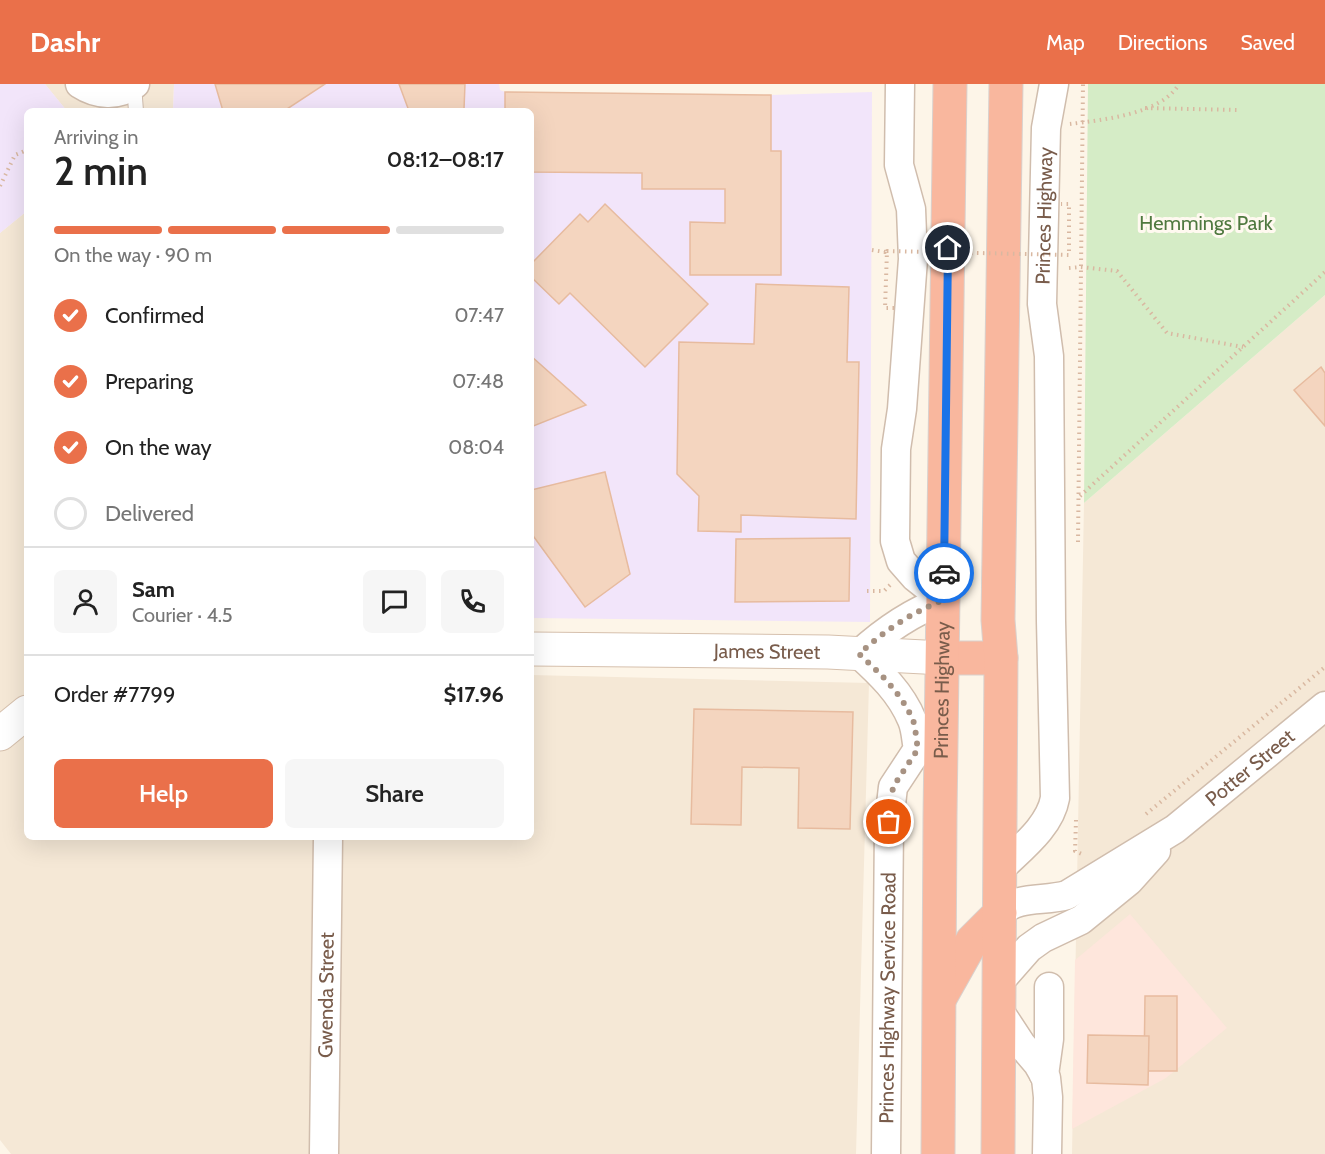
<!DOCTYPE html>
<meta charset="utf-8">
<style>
:root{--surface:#fff;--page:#f6f6f6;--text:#222;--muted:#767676;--line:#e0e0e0;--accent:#ea704a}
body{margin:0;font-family:Cabin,sans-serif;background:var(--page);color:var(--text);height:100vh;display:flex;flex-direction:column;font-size:22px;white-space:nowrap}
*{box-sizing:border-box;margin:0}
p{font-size:20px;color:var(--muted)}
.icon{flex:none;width:33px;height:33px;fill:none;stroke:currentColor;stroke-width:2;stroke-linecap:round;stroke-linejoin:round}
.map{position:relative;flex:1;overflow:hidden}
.side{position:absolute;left:24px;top:24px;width:510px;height:732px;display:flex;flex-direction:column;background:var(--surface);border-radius:9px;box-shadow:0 6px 24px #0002}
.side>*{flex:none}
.pin{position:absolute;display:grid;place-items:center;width:51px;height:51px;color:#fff;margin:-26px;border:3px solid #fff;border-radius:50%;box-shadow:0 2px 6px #0007}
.courier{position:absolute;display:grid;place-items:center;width:60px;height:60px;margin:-30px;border:4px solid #1a73e8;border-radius:50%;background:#fff;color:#222;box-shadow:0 2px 8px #0007}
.headline em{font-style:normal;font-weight:600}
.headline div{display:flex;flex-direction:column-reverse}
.headline{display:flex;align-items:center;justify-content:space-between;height:102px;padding:0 30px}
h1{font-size:39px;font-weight:600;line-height:45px}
.bar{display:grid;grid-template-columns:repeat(4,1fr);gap:9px 6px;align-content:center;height:72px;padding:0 30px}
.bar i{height:8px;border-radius:4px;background:var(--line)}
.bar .active{background:var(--accent)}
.bar p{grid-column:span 4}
.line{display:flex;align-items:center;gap:15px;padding:0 30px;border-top:2px solid var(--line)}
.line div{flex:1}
.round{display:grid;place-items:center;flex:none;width:63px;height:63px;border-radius:9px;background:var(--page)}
ol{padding:0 30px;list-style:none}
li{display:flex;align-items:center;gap:18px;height:66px}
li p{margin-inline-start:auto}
li .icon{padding:6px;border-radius:50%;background:var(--accent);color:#fff;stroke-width:4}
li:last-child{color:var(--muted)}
li i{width:33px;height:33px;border:3px solid var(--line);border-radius:50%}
.primary-button{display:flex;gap:12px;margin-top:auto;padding:12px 30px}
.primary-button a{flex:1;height:69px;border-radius:9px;background:var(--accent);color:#fff;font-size:24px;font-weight:600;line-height:69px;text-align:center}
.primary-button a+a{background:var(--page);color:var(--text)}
header{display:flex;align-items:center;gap:36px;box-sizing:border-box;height:84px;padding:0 30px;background:var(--accent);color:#fff}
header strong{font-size:28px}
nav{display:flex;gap:33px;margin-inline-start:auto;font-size:21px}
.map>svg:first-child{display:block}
</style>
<header>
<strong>Dashr</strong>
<nav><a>Map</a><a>Directions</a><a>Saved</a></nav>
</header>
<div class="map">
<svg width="1325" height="1070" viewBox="0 0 1325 1070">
<rect width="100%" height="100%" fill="#fdf5e8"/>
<g fill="#f5e8d6">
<path d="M45,0H174L173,27H67Z"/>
<path d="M27,127V753H531V591L869,599L856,1070H11L0,1056V149Z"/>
<path d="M1325,211V1070H1072L1084,419Z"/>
</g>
<path fill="#fee6dc" d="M1130,830L1227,944L1166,994L1072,1045L1075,876Z"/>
<g fill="#f2e5fa">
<path d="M0,0H45L67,27H27V127L0,149Z"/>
<path d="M174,0H499L500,6L505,8L771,11L872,8L870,538L531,534V27H173Z"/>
</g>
<path fill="#d5ecc6" d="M1088,0H1325V211L1084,419Z"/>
<g fill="#f4d5bf" stroke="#e7bb9f" stroke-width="1.5">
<path d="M215,0H325L284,27H223Z"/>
<path d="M399,0H465L464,25L409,27Z"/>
<path d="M505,8L771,11V67H781V191H690V138L725,139V105H642V89L531,88V27H505Z"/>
<path d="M605,120L708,220L645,283L570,209L559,220L531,193V180L580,130L588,138Z"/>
<path d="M756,200L849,203L847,278H859L856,435L741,431V448L698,447L699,412L677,390L679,258L754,260Z"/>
<path d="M531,272L586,321L531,343Z"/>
<path d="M1321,283L1325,289V342L1294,306Z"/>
<path d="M605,388L630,490L585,523L531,449V406Z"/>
<path d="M850,454L849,517L735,518L736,455Z"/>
<path d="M694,625L853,628L850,745L798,744L799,684L742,683L741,741L691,740Z"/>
<path d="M1145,912H1177V987H1144Z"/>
<path d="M1088,951L1149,952L1148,1001L1087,999Z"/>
</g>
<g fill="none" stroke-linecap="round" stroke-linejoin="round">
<defs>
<path id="lane" d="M134,1L136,27"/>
<g id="street">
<path d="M80,0C97,11 118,13 135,0"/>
<path d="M900,0L899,81L911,125L913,175L902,325L896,365L895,457L901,477L915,493L944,516"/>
<path id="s1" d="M1000,785C1020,765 1050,743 1055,714L1051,537L1049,272L1042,220L1046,44L1054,0"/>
<path id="s2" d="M1000,829C1018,811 1044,818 1067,811L1175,745L1325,622"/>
<path d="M999,898L1029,864L1043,854L1081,836L1129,797L1156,767"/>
<path d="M1000,928L1021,960L1038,980L1046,994L1048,1013L1047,1070"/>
<path d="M1044,991L1049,955V903"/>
<path id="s3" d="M324,1070L328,753"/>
<path id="s4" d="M886,1070L889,738L893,703L918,665C916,656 916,645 912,636C901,609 880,589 859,570C884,547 912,528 944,516"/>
</g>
<g id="secondary">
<path id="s5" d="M531,565L828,568L943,574"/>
<path d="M0,650L27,628"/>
</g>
<g id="highway">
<path d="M943,574H1001"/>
<path d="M940,914L972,857L1000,829"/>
<path id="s6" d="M938,1070L940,733L950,0"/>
<path d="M998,1070L1001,574L998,536L1006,0"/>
</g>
</defs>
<use href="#lane" stroke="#d0bdad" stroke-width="16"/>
<use href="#street" stroke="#d0bdad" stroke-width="31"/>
<use href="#secondary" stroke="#d6c0ad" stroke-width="35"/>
<use href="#highway" stroke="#d9d1cd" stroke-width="35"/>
<g stroke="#d9b8a1" stroke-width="4" stroke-dasharray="1.5 4.5" stroke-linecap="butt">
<path d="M1145,24L1238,26"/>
<path d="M1070,40C1102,36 1162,30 1179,0"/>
<path d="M0,102L15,71L27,66"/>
<path d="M872,166L885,168V165"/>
<path d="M1069,184L1081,183L1117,187L1167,249L1243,263"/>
<path d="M1080,412L1325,188"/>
<path d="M1078,458L1083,0"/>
<path d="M867,507H884L890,501"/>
<path d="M1146,730L1325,583"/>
<path d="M1076,736L1075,767L1084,771"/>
</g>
<use href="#lane" stroke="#fff" stroke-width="14"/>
<use href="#street" stroke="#fff" stroke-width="28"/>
<use href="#secondary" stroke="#fff" stroke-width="33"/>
<use href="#highway" stroke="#f9b79e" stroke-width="33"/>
<path stroke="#d9b8a1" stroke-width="4" stroke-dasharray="1.5 4.5" stroke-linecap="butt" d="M894,224H885L887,167L1069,171V120H1061"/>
</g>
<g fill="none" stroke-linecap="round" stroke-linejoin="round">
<path stroke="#a79282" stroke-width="6" stroke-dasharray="0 10.8" d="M889,738L893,703L918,665C916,656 916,645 913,636C901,609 880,589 859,570C884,547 912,528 944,516V489"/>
<path stroke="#1a73e8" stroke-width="8" d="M944,489L948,164"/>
</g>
<g text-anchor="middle" stroke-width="6" stroke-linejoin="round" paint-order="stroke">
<g font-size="20" fill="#795c4b" stroke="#fff9f0">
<text dy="7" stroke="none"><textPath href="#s1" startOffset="674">Princes Highway</textPath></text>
<text dy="7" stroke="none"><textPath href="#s5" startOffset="236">James Street</textPath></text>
<text dy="7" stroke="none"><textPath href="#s6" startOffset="464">Princes Highway</textPath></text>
<text dy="7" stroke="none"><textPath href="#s2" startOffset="294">Potter Street</textPath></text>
<text dy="7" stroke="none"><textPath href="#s3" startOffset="159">Gwenda Street</textPath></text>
<text dy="7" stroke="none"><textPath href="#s4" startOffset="156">Princes Highway Service Road</textPath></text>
</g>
<g font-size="20" fill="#4f793f" stroke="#fff9f0">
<text x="1206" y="146">Hemmings Park</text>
</g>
</g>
</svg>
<div class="pin" style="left:889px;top:738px;background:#ea580c"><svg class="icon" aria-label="bag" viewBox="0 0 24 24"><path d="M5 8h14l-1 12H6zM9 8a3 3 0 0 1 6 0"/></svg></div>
<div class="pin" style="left:948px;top:164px;background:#1f2937"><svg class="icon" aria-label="home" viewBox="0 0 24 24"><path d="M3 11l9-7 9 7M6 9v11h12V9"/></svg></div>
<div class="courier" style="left:944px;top:489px"><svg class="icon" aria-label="car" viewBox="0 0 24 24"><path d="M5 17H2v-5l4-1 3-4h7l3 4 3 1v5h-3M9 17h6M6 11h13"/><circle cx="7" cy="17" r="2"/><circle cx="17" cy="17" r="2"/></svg></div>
<section class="side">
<div class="headline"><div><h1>2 min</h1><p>Arriving in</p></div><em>08:12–08:17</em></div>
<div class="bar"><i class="active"></i><i class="active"></i><i class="active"></i><i></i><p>On the way · 90 m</p></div>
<ol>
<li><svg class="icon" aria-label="check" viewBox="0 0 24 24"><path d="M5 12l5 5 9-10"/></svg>Confirmed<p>07:47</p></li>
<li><svg class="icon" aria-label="check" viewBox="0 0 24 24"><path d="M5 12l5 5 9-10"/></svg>Preparing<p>07:48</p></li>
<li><svg class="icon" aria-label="check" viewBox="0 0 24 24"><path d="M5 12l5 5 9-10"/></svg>On the way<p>08:04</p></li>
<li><i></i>Delivered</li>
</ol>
<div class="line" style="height:108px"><a class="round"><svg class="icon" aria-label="person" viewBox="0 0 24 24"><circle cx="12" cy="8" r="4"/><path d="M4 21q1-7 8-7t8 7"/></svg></a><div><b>Sam</b><p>Courier · 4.5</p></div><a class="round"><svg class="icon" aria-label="chat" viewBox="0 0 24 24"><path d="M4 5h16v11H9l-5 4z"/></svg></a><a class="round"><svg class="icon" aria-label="phone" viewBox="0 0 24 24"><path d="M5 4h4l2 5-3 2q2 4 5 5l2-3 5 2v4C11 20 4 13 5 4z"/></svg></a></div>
<div class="line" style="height:78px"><div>Order #7799</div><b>$17.96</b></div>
<div class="primary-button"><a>Help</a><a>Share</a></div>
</section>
</div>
